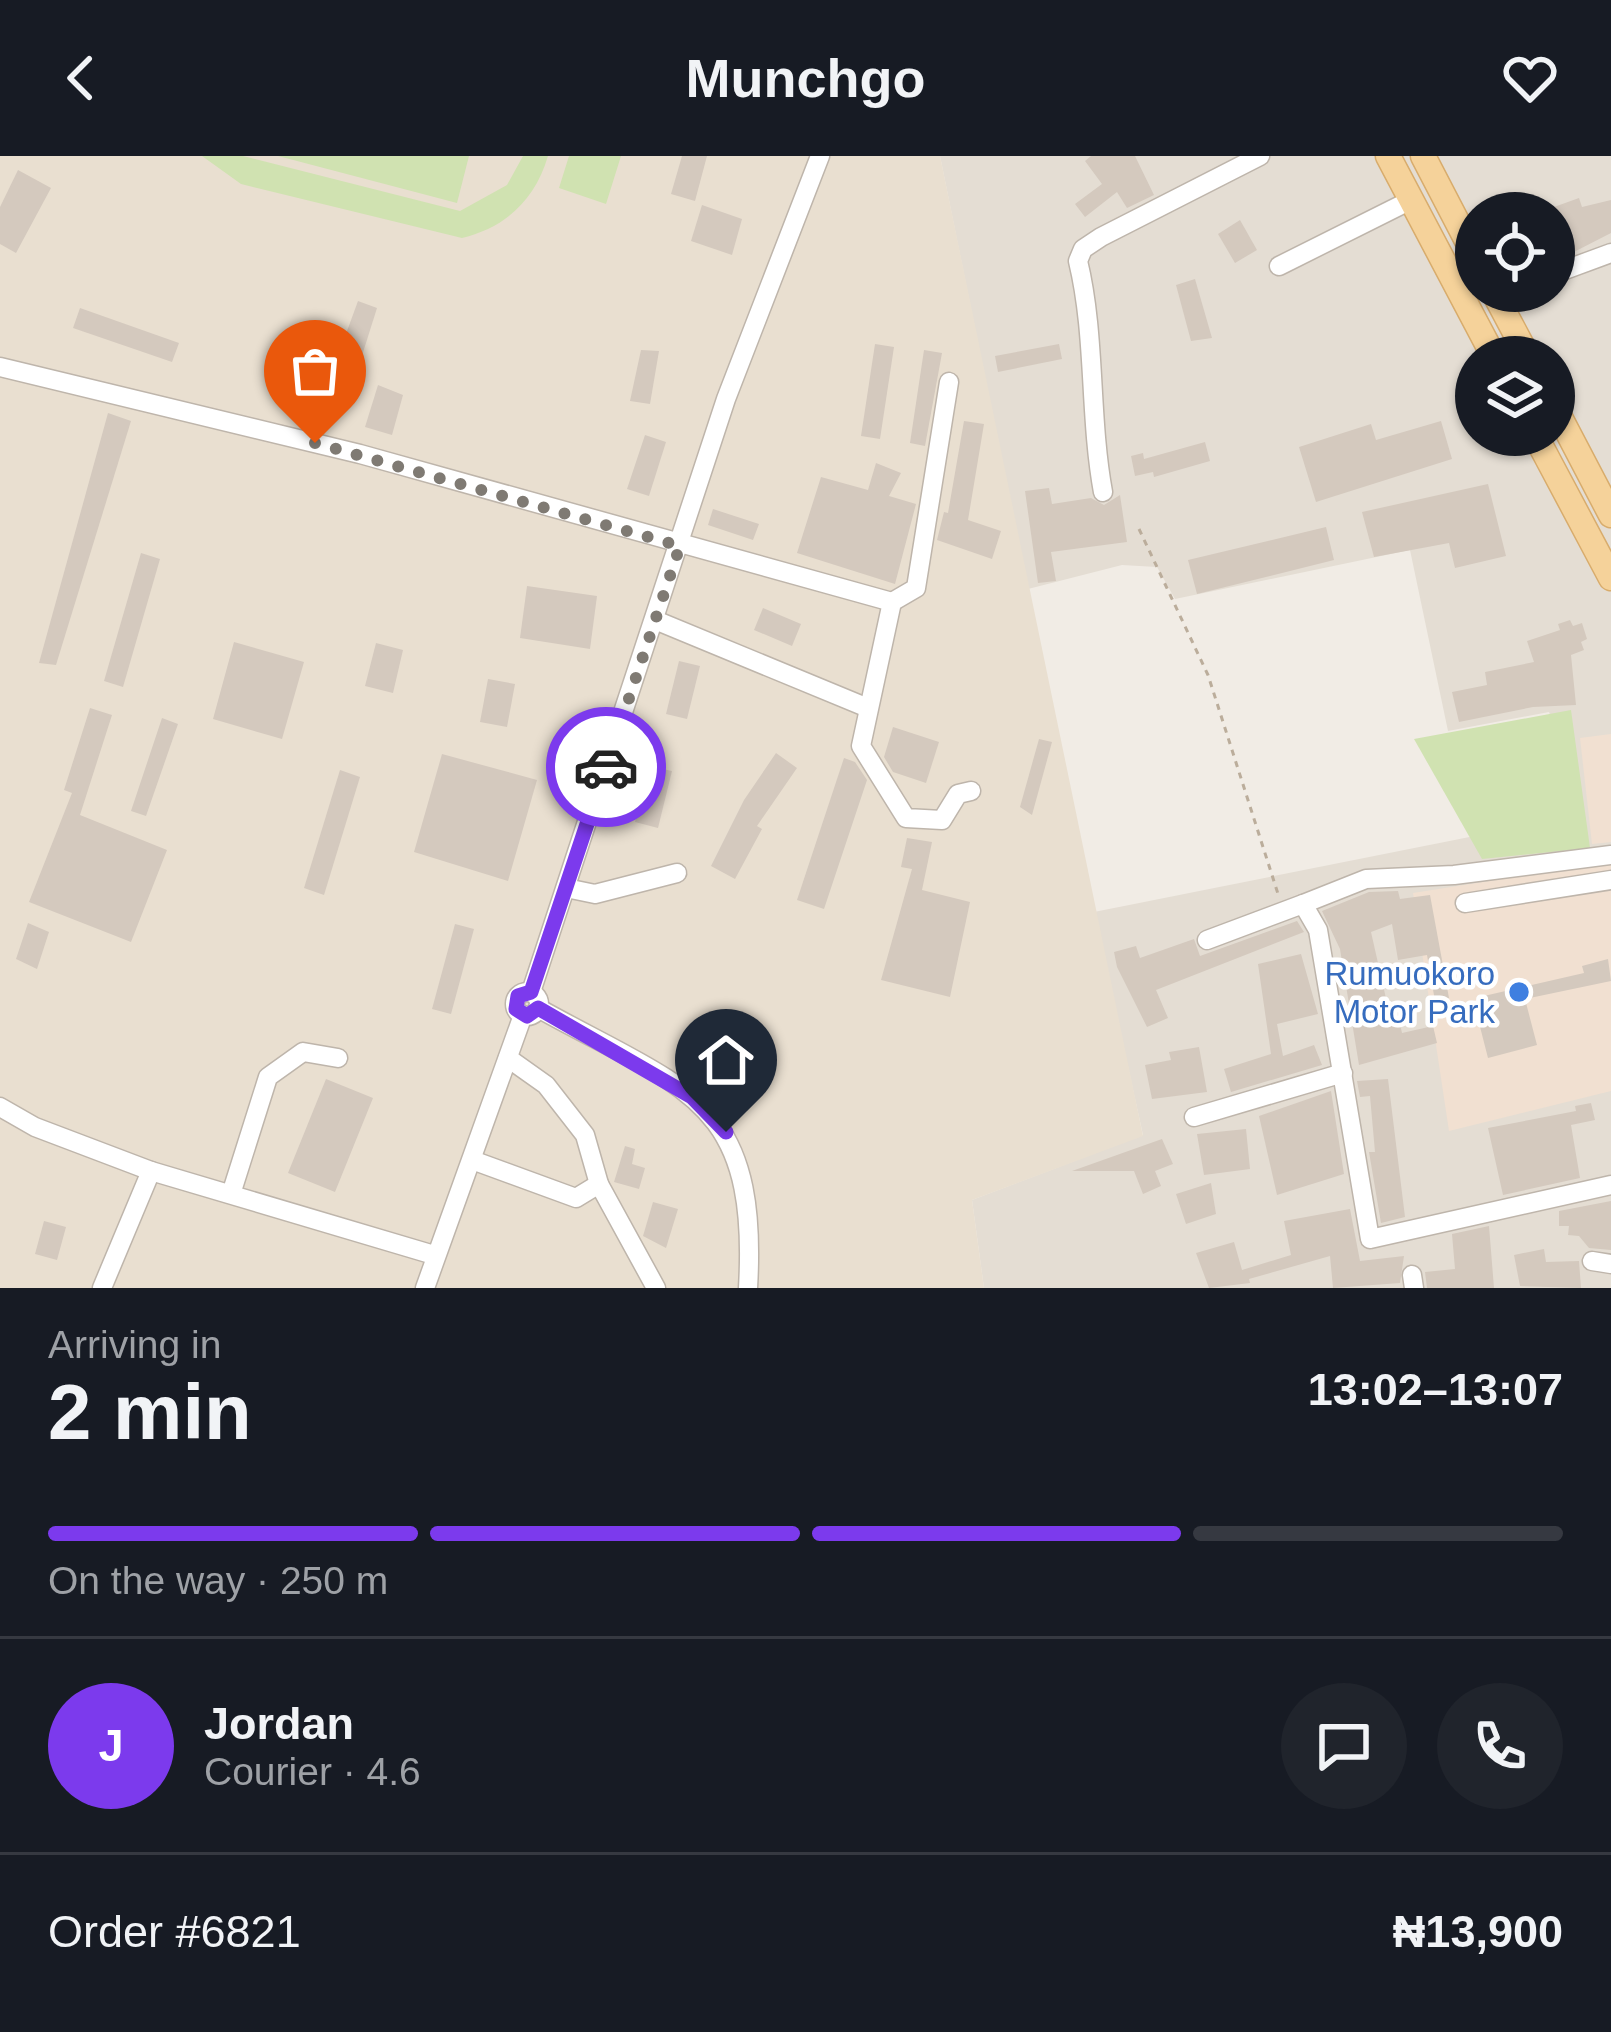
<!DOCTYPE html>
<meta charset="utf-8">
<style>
:root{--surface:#171b24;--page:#20242c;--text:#f1f3f6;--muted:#9ea1a6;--line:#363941;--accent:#7c3aed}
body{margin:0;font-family:Helvetica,sans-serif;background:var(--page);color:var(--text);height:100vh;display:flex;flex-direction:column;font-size:45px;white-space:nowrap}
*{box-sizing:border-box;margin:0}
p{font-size:39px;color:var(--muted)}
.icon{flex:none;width:66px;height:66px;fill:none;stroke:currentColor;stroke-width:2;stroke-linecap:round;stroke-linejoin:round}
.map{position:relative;height:1132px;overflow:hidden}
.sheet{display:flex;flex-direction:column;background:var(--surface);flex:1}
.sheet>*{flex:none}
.fabs{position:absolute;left:1455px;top:36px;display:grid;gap:24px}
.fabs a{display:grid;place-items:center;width:120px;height:120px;border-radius:50%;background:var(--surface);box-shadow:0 3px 9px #0004;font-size:60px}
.pin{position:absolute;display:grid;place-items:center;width:102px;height:102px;color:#fff;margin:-123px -51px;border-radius:50% 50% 50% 0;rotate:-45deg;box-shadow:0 0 12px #0007}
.pin .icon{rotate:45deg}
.courier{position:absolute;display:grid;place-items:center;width:120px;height:120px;margin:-60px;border:9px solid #7c3aed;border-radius:50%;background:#fff;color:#222;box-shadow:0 3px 15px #0007}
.headline em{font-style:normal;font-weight:700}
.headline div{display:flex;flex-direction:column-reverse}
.headline{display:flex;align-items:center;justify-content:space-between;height:204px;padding:0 48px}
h1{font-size:78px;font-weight:700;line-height:90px}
.bar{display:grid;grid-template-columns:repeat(4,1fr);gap:18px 12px;align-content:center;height:144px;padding:0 48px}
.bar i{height:15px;border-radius:9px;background:var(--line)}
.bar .current{background:var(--accent)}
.bar p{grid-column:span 4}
.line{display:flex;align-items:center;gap:30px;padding:0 48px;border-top:3px solid var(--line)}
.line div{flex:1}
.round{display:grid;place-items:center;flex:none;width:126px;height:126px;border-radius:63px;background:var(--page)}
header{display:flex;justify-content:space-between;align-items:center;height:156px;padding:0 48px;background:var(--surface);font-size:54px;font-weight:700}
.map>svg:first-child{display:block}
</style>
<header><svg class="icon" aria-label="back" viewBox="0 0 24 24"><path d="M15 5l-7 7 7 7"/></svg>Munchgo<svg class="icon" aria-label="heart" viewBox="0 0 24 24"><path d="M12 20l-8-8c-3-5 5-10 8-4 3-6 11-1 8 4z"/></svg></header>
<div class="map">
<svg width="1611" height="1132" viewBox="0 0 1611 1132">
<rect width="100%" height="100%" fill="#f1ece5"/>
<path fill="#e4ddd3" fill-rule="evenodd" d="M940,0H1611V1132H984L972,1044L1143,979L1094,756L1585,658L1549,556L1448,575L1410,394L1175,443L1157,411L1122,409L1028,433ZM1476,57H1554V135H1476ZM1476,201H1554V279H1476Z"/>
<g fill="#f1e0d1">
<path d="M1611,578V686L1592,688L1580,582Z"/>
<path d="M1611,706V935L1449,975L1413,737Z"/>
</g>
<path fill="#e9dfd0" d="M0,0H940L1143,980L972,1044L984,1132H0Z"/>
<g fill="#d0e2b1">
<path d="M202,0H243L460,55L507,29L523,0H548C535,44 506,71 462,82L241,28Z"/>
<path d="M278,0H469L457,47Z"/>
<path d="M569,0H621L606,48L559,32Z"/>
<path d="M1571,554L1590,692L1482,703L1414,583Z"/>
</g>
<g fill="#d4c9be">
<path d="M682,0H707L695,45L671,38Z"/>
<path d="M1091,0H1135L1154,39L1127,52L1117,36L1085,61L1075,48L1102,28L1085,5Z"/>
<path d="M18,14L51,32L16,97L0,88V51Z"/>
<path d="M1579,42L1582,51L1611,44V77L1570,98L1554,51Z"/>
<path d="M702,49L742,63L732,99L691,85Z"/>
<path d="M1240,64L1257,94L1235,107L1218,78Z"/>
<path d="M1195,123L1212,182L1191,185L1176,129Z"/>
<path d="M358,145L377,152L354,225L332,216Z"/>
<path d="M80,152L179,187L172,206L73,172Z"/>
<path d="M301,177L313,182L296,246L282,243L289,199H296Z"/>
<path d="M875,188L894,191L880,283L861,280Z"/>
<path d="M1059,188L1062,203L998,216L995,200Z"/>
<path d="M641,194L659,195L650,248L630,245Z"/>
<path d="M924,194L942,197L925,290L910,287Z"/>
<path d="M378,229L403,239L392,279L365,271Z"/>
<path d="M108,257L131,265L56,509L39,507Z"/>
<path d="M964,265L984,268L968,364L1001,375L992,403L937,384L944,356L948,357Z"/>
<path d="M1441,265L1452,303L1316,346L1299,291L1371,268L1376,284Z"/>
<path d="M645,279L666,286L649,340L627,333Z"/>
<path d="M1205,286L1210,305L1154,321L1153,316L1135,320L1131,300L1143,297L1144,303Z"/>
<path d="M876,307L901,317L889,340L916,348L895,428L797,397L821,321L868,334Z"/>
<path d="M1488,328L1506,400L1455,412L1449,387L1374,401L1362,356Z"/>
<path d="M1049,332L1052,348L1091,342L1104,349L1120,339L1127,386L1051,396L1056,425L1038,427L1025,335Z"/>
<path d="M713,353L759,368L753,384L708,369Z"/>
<path d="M1326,371L1334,404L1197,438L1188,404Z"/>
<path d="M141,397L160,403L123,531L104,525Z"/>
<path d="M527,430L597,440L590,493L520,482Z"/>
<path d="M763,452L801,468L792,490L754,474Z"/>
<path d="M1570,464L1573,470L1582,467L1587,483L1581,486L1584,494L1571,499L1576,549L1533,551L1459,566L1452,536L1487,529L1485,516L1534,506L1527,485L1560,474L1558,468Z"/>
<path d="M234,486L304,506L282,583L213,563Z"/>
<path d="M376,487L403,494L393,537L365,530Z"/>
<path d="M679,505L700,510L687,563L666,558Z"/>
<path d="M488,523L515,528L507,571L480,566Z"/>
<path d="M90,552L112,559L80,659L167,694L131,786L29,746L72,637L64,634Z"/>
<path d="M162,562L178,568L146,660L131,655Z"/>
<path d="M893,571L939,586L926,627L893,616L884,601Z"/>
<path d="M1039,583L1052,586L1032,659L1020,651Z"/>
<path d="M776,597L797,612L757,670L762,673L735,723L711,710L744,644Z"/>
<path d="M442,598L537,624L508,725L414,696Z"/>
<path d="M844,602L855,606L867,624L824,753L797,744Z"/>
<path d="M649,610L672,615L658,672L635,666Z"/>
<path d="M340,614L360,621L324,739L304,732Z"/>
<path d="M907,682L932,686L922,734L970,746L950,841L881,824L912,713L901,711Z"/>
<path d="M1398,735L1400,743L1430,739L1449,842L1435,845L1427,799L1398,804L1392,768L1371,776L1392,869L1400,868L1402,877L1433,870L1437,887L1359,909L1340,793L1322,755L1369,736Z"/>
<path d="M1297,765L1304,776L1156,834L1168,862L1147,871L1117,811L1114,796L1136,790L1140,802L1194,783L1200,800Z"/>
<path d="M28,767L49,776L37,813L16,803Z"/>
<path d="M455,768L474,773L451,858L432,853Z"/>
<path d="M1301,798L1318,858L1277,868L1283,900L1314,889L1322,909L1231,936L1224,913L1271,898L1258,808Z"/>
<path d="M1608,803L1611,825L1525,843L1537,889L1488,902L1478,863L1490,860L1484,840L1584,817L1582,810Z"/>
<path d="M1199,891L1207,936L1152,943L1145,909L1171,904L1169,896Z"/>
<path d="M326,923L373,942L335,1036L288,1017Z"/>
<path d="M1388,923L1405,1061L1381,1067L1369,996H1375L1370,940L1360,941L1357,925Z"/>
<path d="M1331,935L1344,1018L1277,1039L1259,960Z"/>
<path d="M1591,947L1595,964L1571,969L1580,1022L1503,1039L1488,972L1576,955L1575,950Z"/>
<path d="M1246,973L1250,1013L1204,1019L1197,978Z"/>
<path d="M1162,983L1173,1008L1155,1015L1161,1030L1143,1038L1134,1015H1072Z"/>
<path d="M625,990L635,993L632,1008L645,1012L639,1033L614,1026Z"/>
<path d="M1211,1027L1216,1058L1186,1068L1176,1038Z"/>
<path d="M1611,1045V1094L1589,1092L1579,1080L1568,1079L1569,1070H1559V1055Z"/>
<path d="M653,1046L678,1053L666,1092L643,1080Z"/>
<path d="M1350,1053L1360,1105L1404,1100L1400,1127L1333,1132L1330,1100L1249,1123L1250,1127L1209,1132L1196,1097L1234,1086L1242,1114L1291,1099L1284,1065Z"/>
<path d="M44,1065L66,1071L57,1104L35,1098Z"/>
<path d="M1489,1070L1494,1132H1427L1425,1116L1455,1113L1452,1078Z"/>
<path d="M1544,1093L1546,1106L1579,1105L1581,1132L1520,1130L1514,1099Z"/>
</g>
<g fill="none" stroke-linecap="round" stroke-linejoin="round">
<defs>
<g id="minor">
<path d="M1279,110L1411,44"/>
<path d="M1554,118L1611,97"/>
<path d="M0,211L360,298L892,446L916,432L949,226"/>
<path d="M1103,336C1089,260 1096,179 1078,105L1083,93L1101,81L1260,0"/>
<path d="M892,446L861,590L906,662L942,664L958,638L971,635"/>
<path d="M655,464L868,552"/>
<path d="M566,732L595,738L677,717"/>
<path d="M1465,747L1611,724"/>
<path d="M1303,748L1366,723L1454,719L1611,699"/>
<path d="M1207,784L1303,748L1318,774L1370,1083L1611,1029"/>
<path d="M531,836L726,243L820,0"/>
<circle cx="527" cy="848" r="12"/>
<path d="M538,852C685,934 759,941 748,1132"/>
<path d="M508,902L546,929L585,979L599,1028L656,1132"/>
<path d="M0,951L35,971L151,1015L434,1099"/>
<path d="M1194,961L1343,917"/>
<path d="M472,1004L576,1042L599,1028"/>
<path d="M232,1035L268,921L303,896L338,902"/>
<path d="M1592,1105L1611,1108"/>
<path d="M1412,1119L1414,1132"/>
<path d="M102,1132L151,1015"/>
<path d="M425,1132L523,859"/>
</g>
<g id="major">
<path d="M1388,0L1494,201"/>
<path d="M1423,0L1476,102"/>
<path d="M1493,135L1528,201"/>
<path d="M1554,250L1611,359"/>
<path d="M1535,279L1611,422"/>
</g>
</defs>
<use href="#minor" stroke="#beb5ab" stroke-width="21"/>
<use href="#major" stroke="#d8ac6c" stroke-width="27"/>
<path stroke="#bbad9b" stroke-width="3" stroke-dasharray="6 6" stroke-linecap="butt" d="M1139,373L1208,519L1279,741"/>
<use href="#minor" stroke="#fff" stroke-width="18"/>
<use href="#major" stroke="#f5d29a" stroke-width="24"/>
</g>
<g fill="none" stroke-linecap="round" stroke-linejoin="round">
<path stroke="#7f7a73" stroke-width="12" stroke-dasharray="0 21.6" d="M315,287L680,390L606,611"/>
<path stroke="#7c3aed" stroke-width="15" d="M606,611L531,836L518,840L516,853L527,860L538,852L692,941L726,976"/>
</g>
<circle fill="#3f7fe0" stroke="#fff" stroke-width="4.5" cx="1519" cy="836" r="12"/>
<g text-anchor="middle" stroke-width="9" stroke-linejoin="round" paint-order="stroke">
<g font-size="33" fill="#366cbe" stroke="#fff" text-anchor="end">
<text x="1495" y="829">Rumuokoro<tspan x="1495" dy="38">Motor Park</tspan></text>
</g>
</g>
</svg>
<div class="fabs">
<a><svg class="icon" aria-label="locate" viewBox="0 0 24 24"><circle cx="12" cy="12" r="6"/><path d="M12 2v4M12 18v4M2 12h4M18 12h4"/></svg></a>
<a><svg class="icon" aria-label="layers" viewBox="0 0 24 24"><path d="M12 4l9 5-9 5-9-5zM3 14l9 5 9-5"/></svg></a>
</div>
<div class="pin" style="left:315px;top:287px;background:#ea580c"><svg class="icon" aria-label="bag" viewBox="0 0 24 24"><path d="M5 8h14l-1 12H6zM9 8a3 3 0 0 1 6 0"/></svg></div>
<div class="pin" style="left:726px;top:976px;background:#1f2937"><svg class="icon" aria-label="home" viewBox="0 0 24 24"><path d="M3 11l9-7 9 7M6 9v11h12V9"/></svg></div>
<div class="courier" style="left:606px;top:611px"><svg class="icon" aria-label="car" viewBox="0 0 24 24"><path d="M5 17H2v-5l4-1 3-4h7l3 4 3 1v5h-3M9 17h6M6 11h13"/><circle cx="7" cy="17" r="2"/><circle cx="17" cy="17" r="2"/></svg></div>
</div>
<section class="sheet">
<div class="headline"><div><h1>2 min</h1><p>Arriving in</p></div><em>13:02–13:07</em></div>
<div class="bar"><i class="current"></i><i class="current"></i><i class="current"></i><i></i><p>On the way · 250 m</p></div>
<div class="line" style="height:216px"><b class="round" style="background:var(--accent);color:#fff">J</b><div><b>Jordan</b><p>Courier · 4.6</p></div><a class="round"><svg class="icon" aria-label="chat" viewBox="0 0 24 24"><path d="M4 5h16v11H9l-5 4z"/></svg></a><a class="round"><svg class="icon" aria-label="phone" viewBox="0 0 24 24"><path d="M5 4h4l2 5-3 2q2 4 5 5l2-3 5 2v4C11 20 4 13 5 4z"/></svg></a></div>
<div class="line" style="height:156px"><div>Order #6821</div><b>₦13,900</b></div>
</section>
